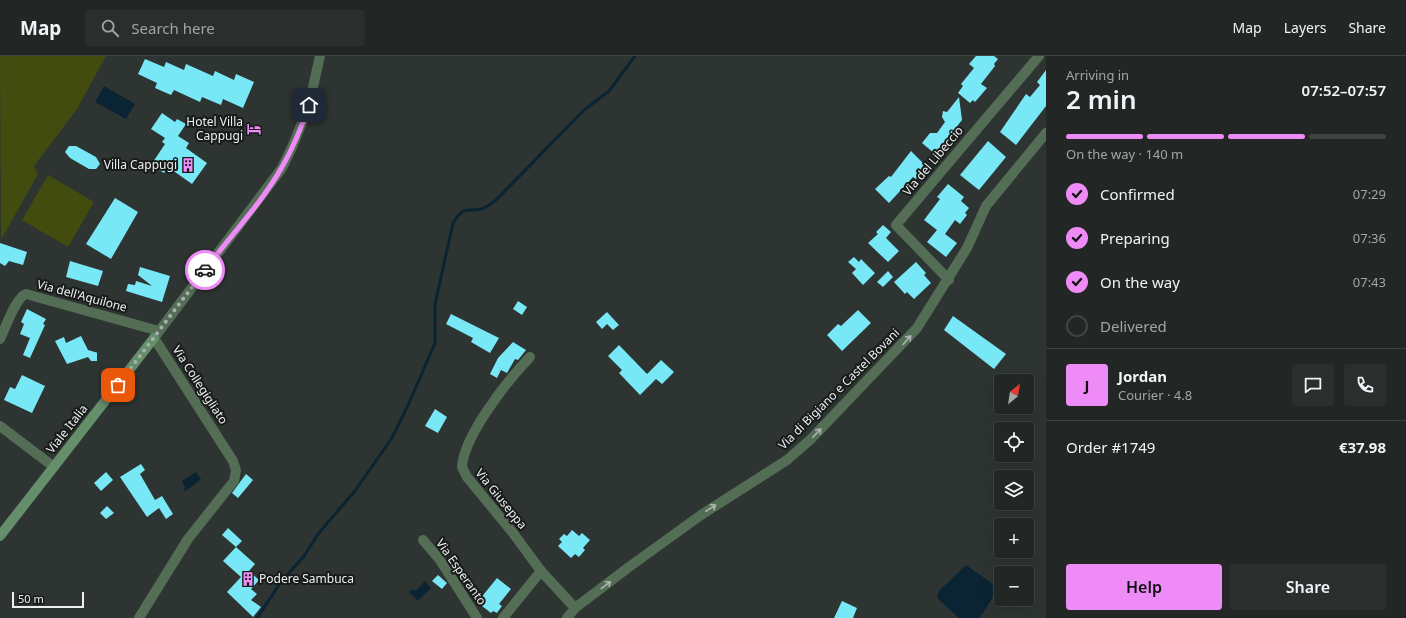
<!DOCTYPE html>
<meta charset="utf-8">
<style>
:root{--surface:#222726;--page:#2a2f2e;--text:#f1f3f6;--muted:#a2a5a7;--line:#3f4443;--accent:#ef8bf6}
body{margin:0;font-family:"Noto Sans",sans-serif;background:var(--page);color:var(--text);height:100vh;display:flex;flex-direction:column;font-size:15px;white-space:nowrap}
*{box-sizing:border-box;margin:0}
p{font-size:13px;color:var(--muted)}
.icon{flex:none;width:22px;height:22px;fill:none;stroke:currentColor;stroke-width:2;stroke-linecap:round;stroke-linejoin:round}
.map{position:relative;flex:1;overflow:hidden}
.drawer{display:flex;flex-direction:column;background:var(--surface);width:360px}
.drawer>*{flex:none}
.needle{width:26px;rotate:30deg}
.controls{position:absolute;left:994px;top:318px;display:grid;gap:8px}
.controls a{display:grid;place-items:center;width:40px;height:40px;border-radius:4px;background:var(--surface);box-shadow:0 4px 16px #0002,0 0 0 1px var(--line);font-size:20px}
.scale{position:absolute;left:12px;bottom:10px;width:72px;box-sizing:border-box;padding-left:4px;border:2px solid #ecf1f0;border-top:0;font-size:11px;line-height:14px;white-space:nowrap;color:#ecf1f0;-webkit-text-stroke:3px #181b1a;paint-order:stroke}
.pin{position:absolute;display:grid;place-items:center;width:34px;height:34px;color:#fff;margin:-17px;border-radius:8px;box-shadow:0 2px 6px #0006}
.courier{position:absolute;display:grid;place-items:center;width:40px;height:40px;margin:-20px;border:3px solid #ef8bf6;border-radius:50%;background:#fff;color:#222;box-shadow:0 1px 5px #0007}
.headline em{font-style:normal;font-weight:600}
.headline div{display:flex;flex-direction:column-reverse}
.headline{display:flex;align-items:center;justify-content:space-between;height:68px;padding:0 20px}
h1{font-size:26px;font-weight:600;line-height:30px}
.bar{display:grid;grid-template-columns:repeat(4,1fr);gap:6px 4px;align-content:center;height:48px;padding:0 20px}
.bar i{height:5px;border-radius:3px;background:var(--line)}
.bar .on{background:var(--accent)}
.bar p{grid-column:span 4}
.line{display:flex;align-items:center;gap:10px;padding:0 20px;border-top:1px solid var(--line)}
.line div{flex:1}
.round{display:grid;place-items:center;flex:none;width:42px;height:42px;border-radius:4px;background:var(--page)}
ol{padding:0 20px;list-style:none}
li{display:flex;align-items:center;gap:12px;height:44px}
li p{margin-inline-start:auto}
li .icon{padding:4px;border-radius:50%;background:var(--accent);color:#111;stroke-width:4}
li:last-child{color:var(--muted)}
li i{width:22px;height:22px;border:2px solid var(--line);border-radius:50%}
.action{display:flex;gap:8px;margin-top:auto;padding:8px 20px}
.action a{flex:1;height:46px;border-radius:4px;background:var(--accent);color:#111;font-size:16px;font-weight:600;line-height:46px;text-align:center}
.action a+a{background:var(--page);color:var(--text)}
header{display:flex;align-items:center;gap:24px;box-sizing:border-box;height:56px;padding:0 20px;background:var(--surface);border-bottom:1px solid var(--line)}
header strong{font-size:19px}
nav{display:flex;gap:22px;margin-inline-start:auto;font-size:14px}
.search{width:280px;height:36px;background:var(--page);display:flex;align-items:center;gap:10px;box-sizing:border-box;padding:0 14px;border-radius:4px;color:var(--muted);font-size:15px}
main{display:flex;flex:1;min-height:0}
.map>svg:first-child{display:block}
</style>
<header>
<strong>Map</strong>
<div class="search"><svg class="icon" aria-label="search" viewBox="0 0 24 24"><circle cx="10" cy="10" r="6"/><path d="M15 15l6 6"/></svg>Search here</div>
<nav><a>Map</a><a>Layers</a><a>Share</a></nav>
</header>
<main>
<div class="map">
<svg width="1046" height="562" viewBox="0 0 1046 562">
<rect width="100%" height="100%" fill="#2d3432"/>
<g fill="#434c0f">
<path d="M0,0H106L77,53L34,110L38,118L1,184Z"/>
<path d="M48,119L94,146L68,191L22,164Z"/>
</g>
<g fill="#0a2433">
<path d="M104,30L135,48L126,63L95,46Z"/>
<path d="M196,416L201,423L186,435H184L185,431L182,425Z"/>
<path d="M966,509L990,526L995,532L994,539L980,562H959L937,542L939,535Z"/>
<path d="M425,525L431,532L418,545L409,536L413,533L415,535Z"/>
</g>
<g fill="none" stroke-linecap="round" stroke-linejoin="round">
<path stroke="#0a2433" stroke-width="3" d="M257,562L281,526L304,500L318,478L354,436L392,382L409,347L435,287V248L453,167C465,149 464,156 481,153C488,151 492,147 497,143L584,54L609,35L635,0"/>
</g>
<g fill="#78e8f7">
<path d="M976,0H994L998,3L994,8L995,10L981,28L987,32L975,46L973,44L970,47L958,37L963,30L961,28L974,12L969,8Z"/>
<path d="M145,3L164,11L166,6L184,14L186,8L213,20L215,15L234,24L236,18L254,26L243,52L223,43L221,49L202,41L200,46L174,34L171,39L155,32L157,27L138,18Z"/>
<path d="M1046,14V50L1016,89L1000,76L1026,38L1030,41L1040,29L1037,26Z"/>
<path d="M959,41L962,64L935,98L922,87L930,77H937L945,66L942,61L943,55L947,56Z"/>
<path d="M162,57L175,66L177,63L186,68L178,80L189,87L186,92L207,107L192,128L168,111L164,117L151,109L165,88L162,86L165,82L151,73Z"/>
<path d="M988,85L1006,101L979,134L960,119Z"/>
<path d="M69,90H76L96,101L100,108L96,113H89L70,102L65,96Z"/>
<path d="M911,95L926,110L916,123L913,121L889,147L875,133L889,120L891,121Z"/>
<path d="M948,128L964,141L961,145L969,152L965,157L967,159L960,168L955,164L945,178L957,187L946,201L927,186L937,174L924,164L940,143L937,141Z"/>
<path d="M115,142L138,156L111,203L86,188Z"/>
<path d="M883,169L891,176L886,182L899,195L888,206L868,187L878,178L876,176Z"/>
<path d="M0,187L27,196L23,209L9,205L5,210L0,207Z"/>
<path d="M854,201L859,206L861,203L875,217L863,229L852,217L856,213L848,206Z"/>
<path d="M70,205L103,215L98,230L66,221Z"/>
<path d="M916,206L926,217L924,219L931,227L914,243L907,236L905,238L894,226Z"/>
<path d="M140,211L170,220L162,246L126,235L128,228L135,229L136,225L152,230L138,219Z"/>
<path d="M888,215L893,221L883,231L877,226Z"/>
<path d="M518,245L527,251L522,259L513,253Z"/>
<path d="M27,253L46,263L43,268L45,269L30,302L23,299L30,282L20,278L24,268L21,266Z"/>
<path d="M858,254L871,267L842,295L827,279L838,268L841,270Z"/>
<path d="M607,256L619,269L613,274L607,268L602,273L596,266Z"/>
<path d="M451,258L499,282L490,297L471,286L473,282L446,268Z"/>
<path d="M953,260L1006,298L994,313L944,274Z"/>
<path d="M81,280L88,294L98,297H97V305H91L88,301L67,308L55,285L64,281L66,287Z"/>
<path d="M513,286L526,294L518,304L515,303L507,317L501,314L497,322L490,318L498,302Z"/>
<path d="M619,289L647,318L661,304L674,316L662,328L656,323L640,339L619,317L622,314L608,300Z"/>
<path d="M22,319L45,330L32,357L4,344L10,331L15,333Z"/>
<path d="M435,353L447,361L438,377L425,370Z"/>
<path d="M141,408L145,414L140,418L155,444L162,440L173,458L166,463L159,452L147,461L120,421Z"/>
<path d="M106,416L113,424L101,435L94,427Z"/>
<path d="M246,418L253,424L238,442L232,437Z"/>
<path d="M107,450L114,457L106,463L100,457Z"/>
<path d="M228,472L242,485L236,491L222,479Z"/>
<path d="M572,474L579,480L582,477L590,484L583,492L585,494L579,501L575,498L571,502L558,490L562,486L559,483L564,478L567,480Z"/>
<path d="M236,491L255,508L249,515L259,524L251,533L257,538L251,544L261,551L253,561L227,536L241,521L223,505Z"/>
<path d="M438,519L447,527L442,533L432,525Z"/>
<path d="M497,522L511,533L499,548L502,550L497,557L493,555L491,557L482,550L484,546L480,543Z"/>
<path d="M842,545L857,552L853,562H834Z"/>
</g>
<g fill="none" stroke-linecap="round" stroke-linejoin="round">
<g stroke="#546e56" stroke-width="10">
<path d="M949,224L896,169L1039,0"/>
<path d="M0,283C5,273 16,241 26,238L159,275"/>
<path d="M530,301C508,324 464,379 462,411L467,421L513,477L541,515L575,552"/>
<path d="M0,370L54,411"/>
<path d="M423,484L440,504L477,562"/>
<path d="M139,562L188,483L234,425L236,414L233,405L154,282L282,112L293,89L309,49L320,0"/>
<path d="M503,562L541,515"/>
<path d="M567,562L575,552L629,511L701,459L787,404L811,383L917,272L967,192L986,150L1046,77"/>
</g>
<path stroke="#658e6a" stroke-width="10" d="M0,480L154,282"/>
</g>
<defs><path id="oneway-shaft" d="M-6 0H5M1.5-3L5.5 0L1.5 3" fill="none" stroke-width="1.6" stroke-linecap="round" stroke-linejoin="round"/></defs>
<g stroke="#a8b6ab">
<use href="#oneway-shaft" transform="translate(907 284) rotate(-48)"/>
<use href="#oneway-shaft" transform="translate(817 377) rotate(-46)"/>
<use href="#oneway-shaft" transform="translate(711 452) rotate(-33)"/>
<use href="#oneway-shaft" transform="translate(606 529) rotate(-37)"/>
</g>
<g fill="none" stroke-linecap="round" stroke-linejoin="round">
<path stroke="#a9afae" stroke-width="4" stroke-dasharray="0 7.2" d="M118,329L205,214"/>
<path stroke="#ef8bf6" stroke-width="5" d="M205,214C230,180 261,148 282,111C293,92 302,70 309,49"/>
</g>
<defs>
<symbol id="hotel-bare" viewBox="-9 -9 18 18"><path d="M-6-4.5h1.5V1H6V5H4.5V3h-9V5H-6ZM-4 0a1.8 1.8 0 1 1 3.6 0ZM.5 0V-2.5h3Q6-2.5 6 0Z" fill="#ef8bf6" stroke="#181b1a" stroke-width="2.5" paint-order="stroke"/></symbol>
<symbol id="building-bare" viewBox="-9 -9 18 18"><path d="M-4-6H4V6H1V3H-1V6H-4ZM-2.5-4.3h1.7v1.8h-1.7ZM.8-4.3h1.7v1.8H.8ZM-2.5-1h1.7V.8h-1.7ZM.8-1h1.7V.8H.8Z" fill="#ef8bf6" stroke="#181b1a" stroke-width="2.5" paint-order="stroke"/></symbol>
</defs>
<g fill-rule="evenodd">
<use href="#hotel-bare" x="244" y="63" width="20" height="20"/>
<use href="#building-bare" x="178" y="99" width="20" height="20"/>
<use href="#building-bare" x="238" y="513" width="20" height="20"/>
</g>
<g text-anchor="middle" stroke-width="4" stroke-linejoin="round" paint-order="stroke">
<g font-size="12" fill="#ecf1f0" stroke="#181b1a" text-anchor="end">
<text x="243" y="70">Hotel Villa<tspan x="243" dy="14">Cappugi</tspan></text>
<text x="177" y="113">Villa Cappugi</text>
<text x="259" y="527" text-anchor="start">Podere Sambuca</text>
</g>
<g font-size="12" fill="#ecf1f0" stroke="#181b1a">
<text transform="translate(933 105) rotate(-50)" y="4">Via del Libeccio</text>
<text transform="translate(82 240) rotate(15)" y="4">Via dell'Aquilone</text>
<text transform="translate(200 329) rotate(57)" y="4">Via Collegigliato</text>
<text transform="translate(839 333) rotate(-45)" y="4">Via di Bigiano e Castel Bovani</text>
<text transform="translate(67 373) rotate(-52)" y="4">Viale Italia</text>
<text transform="translate(501 443) rotate(51)" y="4">Via Giuseppa</text>
<text transform="translate(461 516) rotate(55)" y="4">Via Esperanto</text>
</g>
</g>
</svg>
<div class="controls">
<a><svg class="needle" viewBox="-14 -14 28 28"><path d="M0-13l5 13h-10z" fill="#e53935"/><path d="M0 13l5-13h-10z" fill="#a2a5a7"/></svg></a>
<a><svg class="icon" aria-label="locate" viewBox="0 0 24 24"><circle cx="12" cy="12" r="6"/><path d="M12 2v4M12 18v4M2 12h4M18 12h4"/></svg></a>
<a><svg class="icon" aria-label="layers" viewBox="0 0 24 24"><path d="M12 4l9 5-9 5-9-5zM3 14l9 5 9-5"/></svg></a>
<a>+</a>
<a>−</a>
</div>
<div class="scale">50 m</div>
<div class="pin" style="left:118px;top:329px;background:#ea580c"><svg class="icon" aria-label="bag" viewBox="0 0 24 24"><path d="M5 8h14l-1 12H6zM9 8a3 3 0 0 1 6 0"/></svg></div>
<div class="pin" style="left:309px;top:49px;background:#1f2937"><svg class="icon" aria-label="home" viewBox="0 0 24 24"><path d="M3 11l9-7 9 7M6 9v11h12V9"/></svg></div>
<div class="courier" style="left:205px;top:214px"><svg class="icon" aria-label="car" viewBox="0 0 24 24"><path d="M5 17H2v-5l4-1 3-4h7l3 4 3 1v5h-3M9 17h6M6 11h13"/><circle cx="7" cy="17" r="2"/><circle cx="17" cy="17" r="2"/></svg></div>
</div>
<section class="drawer">
<div class="headline"><div><h1>2 min</h1><p>Arriving in</p></div><em>07:52–07:57</em></div>
<div class="bar"><i class="on"></i><i class="on"></i><i class="on"></i><i></i><p>On the way · 140 m</p></div>
<ol>
<li><svg class="icon" aria-label="check" viewBox="0 0 24 24"><path d="M5 12l5 5 9-10"/></svg>Confirmed<p>07:29</p></li>
<li><svg class="icon" aria-label="check" viewBox="0 0 24 24"><path d="M5 12l5 5 9-10"/></svg>Preparing<p>07:36</p></li>
<li><svg class="icon" aria-label="check" viewBox="0 0 24 24"><path d="M5 12l5 5 9-10"/></svg>On the way<p>07:43</p></li>
<li><i></i>Delivered</li>
</ol>
<div class="line" style="height:72px"><b class="round" style="background:var(--accent);color:#111">J</b><div><b>Jordan</b><p>Courier · 4.8</p></div><a class="round"><svg class="icon" aria-label="chat" viewBox="0 0 24 24"><path d="M4 5h16v11H9l-5 4z"/></svg></a><a class="round"><svg class="icon" aria-label="phone" viewBox="0 0 24 24"><path d="M5 4h4l2 5-3 2q2 4 5 5l2-3 5 2v4C11 20 4 13 5 4z"/></svg></a></div>
<div class="line" style="height:52px"><div>Order #1749</div><b>€37.98</b></div>
<div class="action"><a>Help</a><a>Share</a></div>
</section>
</main>
